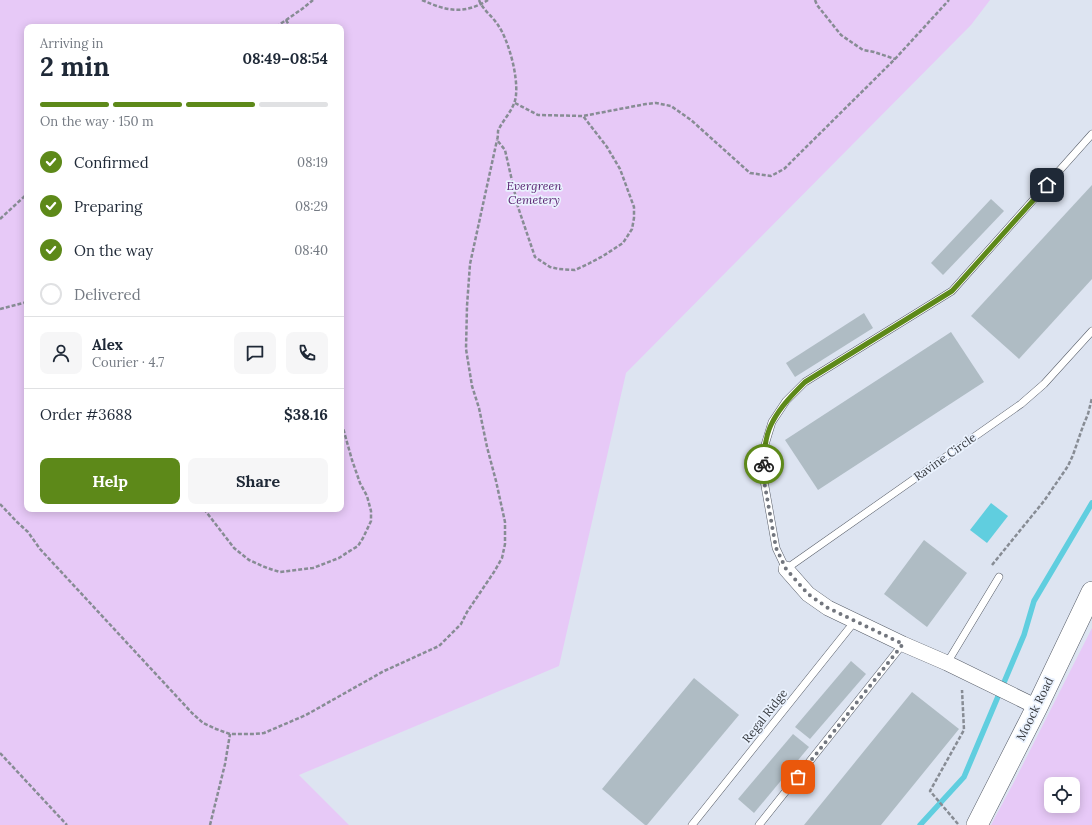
<!DOCTYPE html>
<meta charset="utf-8">
<style>
:root{--surface:#fff;--page:#f6f6f7;--text:#1f2937;--muted:#747a83;--line:#e0e1e3;--accent:#5d8919}
body{margin:0;font-family:Lora,serif;background:var(--page);color:var(--text);height:100vh;display:flex;flex-direction:column;font-size:15px;white-space:nowrap}
*{box-sizing:border-box;margin:0}
p{font-size:13px;color:var(--muted)}
.icon{flex:none;width:22px;height:22px;fill:none;stroke:currentColor;stroke-width:2;stroke-linecap:round;stroke-linejoin:round}
.map{position:relative;flex:1;overflow:hidden}
.side{position:absolute;left:24px;top:24px;width:320px;height:488px;display:flex;flex-direction:column;background:var(--surface);border-radius:8px;box-shadow:0 2px 10px #0003}
.side>*{flex:none}
.fabs{position:absolute;left:1044px;top:777px;display:grid;gap:8px}
.fabs a{display:grid;place-items:center;width:36px;height:36px;border-radius:8px;background:var(--surface);box-shadow:0 2px 10px #0003;font-size:20px}
.pin{position:absolute;display:grid;place-items:center;width:34px;height:34px;color:#fff;margin:-17px;border-radius:8px;box-shadow:0 2px 6px #0006}
.courier{position:absolute;display:grid;place-items:center;width:40px;height:40px;margin:-20px;border:3px solid #5d8919;border-radius:50%;background:#fff;color:#222;box-shadow:0 1px 5px #0007}
.head em{font-style:normal;font-weight:800}
.head div{display:flex;flex-direction:column-reverse}
.head{display:flex;align-items:center;justify-content:space-between;height:68px;padding:0 16px}
h1{font-size:26px;font-weight:800;line-height:30px}
.bar{display:grid;grid-template-columns:repeat(4,1fr);gap:6px 4px;align-content:center;height:48px;padding:0 16px}
.bar i{height:5px;border-radius:3px;background:var(--line)}
.bar .active{background:var(--accent)}
.bar p{grid-column:span 4}
.line{display:flex;align-items:center;gap:10px;padding:0 16px;border-top:1px solid var(--line)}
.line div{flex:1}
.round{display:grid;place-items:center;flex:none;width:42px;height:42px;border-radius:8px;background:var(--page)}
ol{padding:0 16px;list-style:none}
li{display:flex;align-items:center;gap:12px;height:44px}
li p{margin-inline-start:auto}
li .icon{padding:4px;border-radius:50%;background:var(--accent);color:#fff;stroke-width:4}
li:last-child{color:var(--muted)}
li i{width:22px;height:22px;border:2px solid var(--line);border-radius:50%}
.cta{display:flex;gap:8px;margin-top:auto;padding:8px 16px}
.cta a{flex:1;height:46px;border-radius:8px;background:var(--accent);color:#fff;font-size:16px;font-weight:800;line-height:46px;text-align:center}
.cta a+a{background:var(--page);color:var(--text)}
.map>svg:first-child{display:block}
</style>
<div class="map">
<svg width="1092" height="825" viewBox="0 0 1092 825">
<rect width="100%" height="100%" fill="#dde4f1"/>
<g fill="#e7c9f7" fill-rule="evenodd">
<path d="M0,0H990L971,25L626,373L559,666L299,775L349,825H0ZM27,27H341V509H27Z"/>
<path d="M1092,628V825H991L1014,782ZM1051,784H1073V806H1051Z"/>
</g>
<path fill="#60cedf" d="M991,503L1008,516L987,543L970,530Z"/>
<g fill="none" stroke-linecap="round" stroke-linejoin="round">
<path stroke="#60cedf" stroke-width="5.5" d="M920,825L964,777L1024,635L1034,601L1092,503"/>
</g>
<g fill="#afbcc4">
<path d="M1092,185V279L1019,359L971,316Z"/>
<path d="M991,199L1004,211L943,275L931,263Z"/>
<path d="M864,313L873,328L795,377L786,363Z"/>
<path d="M951,332L984,382L818,490L785,440Z"/>
<path d="M924,540L967,573L927,627L884,594Z"/>
<path d="M851,661L866,674L810,739L795,727Z"/>
<path d="M694,678L739,715L647,825H645L602,789Z"/>
<path d="M912,692L959,729L881,825H804Z"/>
<path d="M793,734L809,747L754,813L738,799Z"/>
</g>
<g fill="none" stroke-linecap="round" stroke-linejoin="round">
<defs>
<g id="service">
<path d="M1092,134L952,291L805,382L786,401L772,422L764,448L763,475L776,548L786,569L1021,404L1044,384L1092,331"/>
<path d="M947,663L999,577"/>
<path d="M692,825L855,621"/>
<path d="M759,825L903,644"/>
</g>
<path id="minor" d="M786,569L808,594L828,608L903,644L947,663L1037,707"/>
<path id="secondary" d="M977,825L1037,707L1092,592"/>
</defs>
<use href="#service" stroke="#565c67" stroke-width="8"/>
<use href="#minor" stroke="#565c67" stroke-width="16"/>
<use href="#secondary" stroke="#565c67" stroke-width="22"/>
<g stroke="#878c94" stroke-width="2.5" stroke-dasharray="4 2" stroke-linecap="butt">
<path d="M422,0C446,11 464,15 488,0"/>
<path d="M479,0C483,10 492,16 498,25C509,41 518,76 516,95C515,109 503,119 498,131C498,134 498,137 497,140L505,150L518,207L535,257L550,267L559,269L575,270L588,264L603,256L623,243L632,229L634,218V207L620,169L607,147L583,116"/>
<path d="M815,0L817,5L841,35L863,50L874,52L895,59"/>
<path d="M286,20L290,27"/>
<path d="M276,27L302,9L313,0"/>
<path d="M515,103L538,115L583,116L646,104L656,103L671,106L691,120L750,173L771,176L784,169L895,59L949,0"/>
<path d="M0,219L27,194"/>
<path d="M0,309L27,302"/>
<path d="M0,504L17,522L28,532L40,549L192,713L203,723L216,729L230,734H254L264,733L306,715L384,671L439,646L461,624L467,612L494,572L502,558L505,544V522L496,481L487,447L479,408L472,386L466,349L467,306L470,264L497,140"/>
<path d="M204,509L234,548L249,560L267,568L280,572L313,568L339,558L348,552L358,546L363,538L371,521V511L367,496L360,483L352,460L343,428L341,417"/>
<path d="M992,565L1044,501L1068,466L1073,455L1083,426L1088,414L1092,398"/>
<path d="M0,753L67,825"/>
<path d="M958,824L930,791L964,730L962,690"/>
<path d="M210,825L225,764L230,734"/>
</g>
<use href="#service" stroke="#fff" stroke-width="7"/>
<use href="#minor" stroke="#fff" stroke-width="15"/>
<use href="#secondary" stroke="#fff" stroke-width="21"/>
</g>
<g fill="none" stroke-linecap="round" stroke-linejoin="round">
<path stroke="#72767e" stroke-width="4" stroke-dasharray="0 7.2" d="M764,464L763,475L776,548L786,569L808,594L828,608L903,644L798,777"/>
<path stroke="#5d8919" stroke-width="5" d="M764,464C764,450 766,433 773,421C781,406 793,394 805,382L952,291L1047,185"/>
</g>
<g text-anchor="middle" stroke-width="3.5" stroke-linejoin="round" paint-order="stroke">
<g font-size="12" font-style="italic" fill="#5a2572" stroke="#eaf2fe">
<text x="534" y="190">Evergreen<tspan x="534" dy="14">Cemetery</tspan></text>
</g>
<g font-size="12" fill="#383b40" stroke="#eaf2fe">
<text transform="translate(945 457) rotate(-35)" y="4">Ravine Circle</text>
<text transform="translate(1035 709) rotate(-64)" y="4">Moock Road</text>
<text transform="translate(765 716) rotate(-52)" y="4">Regal Ridge</text>
</g>
</g>
</svg>
<div class="fabs">
<a><svg class="icon" aria-label="locate" viewBox="0 0 24 24"><circle cx="12" cy="12" r="6"/><path d="M12 2v4M12 18v4M2 12h4M18 12h4"/></svg></a>
</div>
<div class="pin" style="left:798px;top:777px;background:#ea580c"><svg class="icon" aria-label="bag" viewBox="0 0 24 24"><path d="M5 8h14l-1 12H6zM9 8a3 3 0 0 1 6 0"/></svg></div>
<div class="pin" style="left:1047px;top:185px;background:#1f2937"><svg class="icon" aria-label="home" viewBox="0 0 24 24"><path d="M3 11l9-7 9 7M6 9v11h12V9"/></svg></div>
<div class="courier" style="left:764px;top:464px"><svg class="icon" aria-label="bike" viewBox="0 0 24 24"><circle cx="6" cy="16" r="4"/><circle cx="18" cy="16" r="4"/><path d="M6 16l4-8h5l3 8M10 8l3 8H6M13 5h3"/></svg></div>
<section class="side">
<div class="head"><div><h1>2 min</h1><p>Arriving in</p></div><em>08:49–08:54</em></div>
<div class="bar"><i class="active"></i><i class="active"></i><i class="active"></i><i></i><p>On the way · 150 m</p></div>
<ol>
<li><svg class="icon" aria-label="check" viewBox="0 0 24 24"><path d="M5 12l5 5 9-10"/></svg>Confirmed<p>08:19</p></li>
<li><svg class="icon" aria-label="check" viewBox="0 0 24 24"><path d="M5 12l5 5 9-10"/></svg>Preparing<p>08:29</p></li>
<li><svg class="icon" aria-label="check" viewBox="0 0 24 24"><path d="M5 12l5 5 9-10"/></svg>On the way<p>08:40</p></li>
<li><i></i>Delivered</li>
</ol>
<div class="line" style="height:72px"><a class="round"><svg class="icon" aria-label="person" viewBox="0 0 24 24"><circle cx="12" cy="8" r="4"/><path d="M4 21q1-7 8-7t8 7"/></svg></a><div><b>Alex</b><p>Courier · 4.7</p></div><a class="round"><svg class="icon" aria-label="chat" viewBox="0 0 24 24"><path d="M4 5h16v11H9l-5 4z"/></svg></a><a class="round"><svg class="icon" aria-label="phone" viewBox="0 0 24 24"><path d="M5 4h4l2 5-3 2q2 4 5 5l2-3 5 2v4C11 20 4 13 5 4z"/></svg></a></div>
<div class="line" style="height:52px"><div>Order #3688</div><b>$38.16</b></div>
<div class="cta"><a>Help</a><a>Share</a></div>
</section>
</div>
